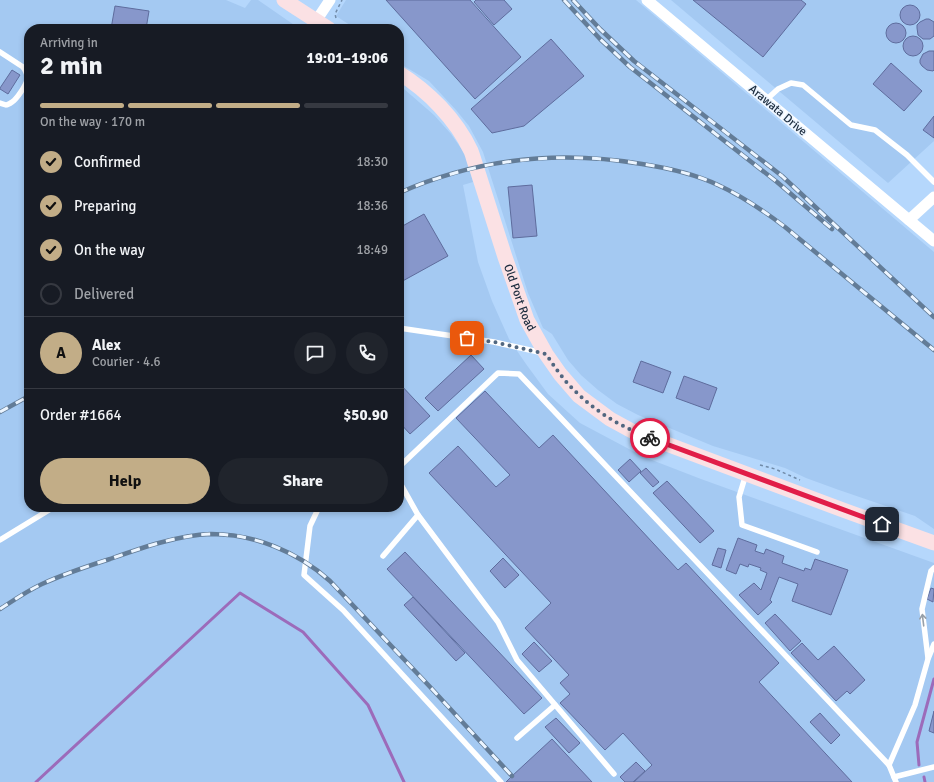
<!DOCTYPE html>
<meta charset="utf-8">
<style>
:root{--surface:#171b24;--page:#20242c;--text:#f1f3f6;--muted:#9ea1a6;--line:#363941;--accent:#c2ad87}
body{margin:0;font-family:Signika,sans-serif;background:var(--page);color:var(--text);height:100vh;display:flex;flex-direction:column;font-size:15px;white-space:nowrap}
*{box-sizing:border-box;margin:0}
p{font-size:13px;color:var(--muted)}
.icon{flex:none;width:22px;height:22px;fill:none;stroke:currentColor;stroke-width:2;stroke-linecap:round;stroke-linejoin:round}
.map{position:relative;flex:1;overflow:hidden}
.drawer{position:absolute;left:24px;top:24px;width:380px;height:488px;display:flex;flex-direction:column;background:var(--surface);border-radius:16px;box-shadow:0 2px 6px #0003}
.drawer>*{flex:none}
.pin{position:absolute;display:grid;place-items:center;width:34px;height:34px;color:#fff;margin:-17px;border-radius:8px;box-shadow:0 2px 6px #0006}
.courier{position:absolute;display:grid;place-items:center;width:40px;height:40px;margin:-20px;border:3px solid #e11d48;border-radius:50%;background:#fff;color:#222;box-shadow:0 1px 5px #0007}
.headline em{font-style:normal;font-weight:700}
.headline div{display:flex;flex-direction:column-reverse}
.headline{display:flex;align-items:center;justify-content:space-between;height:68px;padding:0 16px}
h1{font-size:26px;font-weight:700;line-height:30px}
.bar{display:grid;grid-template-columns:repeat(4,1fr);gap:6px 4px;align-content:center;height:48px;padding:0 16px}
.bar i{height:5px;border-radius:3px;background:var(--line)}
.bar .on{background:var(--accent)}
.bar p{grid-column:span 4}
.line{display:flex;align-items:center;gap:10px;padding:0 16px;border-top:1px solid var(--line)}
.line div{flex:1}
.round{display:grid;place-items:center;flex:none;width:42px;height:42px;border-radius:21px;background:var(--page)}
ol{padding:0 16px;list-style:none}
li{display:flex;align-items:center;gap:12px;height:44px}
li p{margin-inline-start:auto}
li .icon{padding:4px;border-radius:50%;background:var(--accent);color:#111;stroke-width:4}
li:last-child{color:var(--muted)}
li i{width:22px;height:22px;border:2px solid var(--line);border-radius:50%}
.cta{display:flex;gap:8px;margin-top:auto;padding:8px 16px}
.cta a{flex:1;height:46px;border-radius:24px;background:var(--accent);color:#111;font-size:16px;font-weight:700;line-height:46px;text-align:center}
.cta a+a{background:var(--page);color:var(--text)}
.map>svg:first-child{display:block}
</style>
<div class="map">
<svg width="934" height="782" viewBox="0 0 934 782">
<rect width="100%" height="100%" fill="#b5d7fc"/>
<g fill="#a4c9f2">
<path d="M0,0H226L245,8L251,0H258L300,29H29V507H399V86L404,89L434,115L451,134L465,154L473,182L463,185L478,262L492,301L509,339L526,364L548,394L580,423L644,457L701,479L934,563V782H0Z"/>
<path d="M346,0H636L934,252V529L915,516L839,490L806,478L785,468L713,446L638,415L617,404L598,390L581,375L568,360L552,334L543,328L528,293L483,152L469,126L456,110L429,81L399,63V29H356L336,16Z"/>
<path d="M671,0H934V141L888,183Z"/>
</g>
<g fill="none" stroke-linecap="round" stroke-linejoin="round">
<g stroke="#9c6bba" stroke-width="3">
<path d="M919,765L917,742L934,679"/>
<path d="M924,777L925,782"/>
<path d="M36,782L240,593L303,632L368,705L404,782"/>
</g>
</g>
<g fill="#8797cb" stroke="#5e6c9d">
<path d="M386,0H470L521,57L475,99Z"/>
<path d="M476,0H504L512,9L494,25L474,2Z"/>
<path d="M693,0H801L806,4L763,57Z"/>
<circle cx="910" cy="15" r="10"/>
<path d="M115,6L149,11L146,29H111Z"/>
<path d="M926,19H929L934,22V36L930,39H923L918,35L917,28V25L920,22Z"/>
<circle cx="896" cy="33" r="10"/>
<circle cx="913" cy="46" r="10"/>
<path d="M551,39L584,76L524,126L492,133L471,109Z"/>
<path d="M929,51H934V70L933,71L927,70L922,66L920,63V60L923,54Z"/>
<path d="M891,63L922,91L904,111L873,84Z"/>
<path d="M12,70L20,75L8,94L0,89V88Z"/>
<path d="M934,116V138L923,130Z"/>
<path d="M532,185L537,236L513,238L508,187Z"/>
<path d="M424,214L448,256L399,283V228Z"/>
<path d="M471,355L484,369L438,411L425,398Z"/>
<path d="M641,361L671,372L663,393L633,382Z"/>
<path d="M684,376L717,388L709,410L676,398Z"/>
<path d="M399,383L430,416L410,434L399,422Z"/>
<path d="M485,391L539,448L553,435L678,570L686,563L779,663L759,682L852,782H634L652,765L623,733L605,750L560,703L570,694L560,683L569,675L525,628L551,603L429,473L458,446L496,487L510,475L456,418Z"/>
<path d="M630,459L641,471L629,482L618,470Z"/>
<path d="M646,468L659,482L653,487L640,473Z"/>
<path d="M667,481L714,531L700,543L653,493Z"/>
<path d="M738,538L757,545L755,551L764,554L766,549L784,556L782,563L804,571L805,568L811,570L815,559L848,570L831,615L792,601L798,584L779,577L770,600L772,602L758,615L739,595L754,583L761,590L767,573L760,570L761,568L749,564L748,567L740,564L736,574L726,570Z"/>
<path d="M718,548L726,550L721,568L712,565Z"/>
<path d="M405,552L542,698L524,714L387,569Z"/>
<path d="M503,558L519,575L505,588L490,571Z"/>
<path d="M931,588L934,589L933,602L927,599Z"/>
<path d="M413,597L465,653L456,661L404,605Z"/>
<path d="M775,614L801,641L790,651L765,623Z"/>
<path d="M534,642L552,661L539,672L522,654Z"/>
<path d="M802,643L818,660L834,646L865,680L850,694L847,691L836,701L791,653Z"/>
<path d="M934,711V733L929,731Z"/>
<path d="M820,713L840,735L831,744L810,722Z"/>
<path d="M556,718L580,743L569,753L545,727Z"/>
<path d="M552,739L592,782H506L512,776Z"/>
<path d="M636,762L645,771L633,782H625L620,777Z"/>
</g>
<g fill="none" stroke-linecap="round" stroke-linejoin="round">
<g stroke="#718ba8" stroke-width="1.5" stroke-dasharray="3 3" stroke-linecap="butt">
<path d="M336,18L335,14L342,0"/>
<path d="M341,26L346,29"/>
<path d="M760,465L775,469L800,480"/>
</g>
<g stroke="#fff" stroke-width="5.5">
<path d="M0,52L23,67C26,71 28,75 27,80C26,85 17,99 12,102C10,104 9,104 6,105L0,103"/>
<path d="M766,100L778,89L791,83L803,85L851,125L875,130L907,155L934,182"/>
<path d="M399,328L494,342L543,353"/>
<path d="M399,467L498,373L519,374L889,765"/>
<path d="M746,474L739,497L742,525L817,552"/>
<path d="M399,481L418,515L498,622L517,660L614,774"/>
<path d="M319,507L310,526L304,575L343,610L501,782"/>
<path d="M0,540L54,507"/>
<path d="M383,556L418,515"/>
<path d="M928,658L922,609L931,571L934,568"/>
<path d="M517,738L555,705"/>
<path d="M894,777L934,767"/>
<path d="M896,782L889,765L915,705L928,659L934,644"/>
</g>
<g stroke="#fff" stroke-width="11">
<path d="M647,0L934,241"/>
<path d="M316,21L330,0"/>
<path d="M909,220L934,197"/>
</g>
<g stroke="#fbe1e4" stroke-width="15">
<path d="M284,0L329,29"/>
<path id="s1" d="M399,73C428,91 456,119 471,151C473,156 474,161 476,166L505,257L527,320L546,354L560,374L579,396L610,419L632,431L843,510L934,543"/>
</g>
<defs>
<g id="rail">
<path d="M564,0L600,39L630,67L777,182L832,229"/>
<path d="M573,0L600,29L634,61L782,176L934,317"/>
<path d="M399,193C476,159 559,150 642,164C668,168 695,174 718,185C742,196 764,211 785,227L934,350"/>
<path d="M0,412L29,396"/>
<path d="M0,609C14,600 27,591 42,584C64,574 88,566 110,559C141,548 178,535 211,534C255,534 298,552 330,581L432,689L512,776"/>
</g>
</defs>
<use href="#rail" stroke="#637c97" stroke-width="4.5"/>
<use href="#rail" stroke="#ecf5ff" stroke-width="3" stroke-dasharray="9" stroke-linecap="butt"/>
</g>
<defs><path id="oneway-shaft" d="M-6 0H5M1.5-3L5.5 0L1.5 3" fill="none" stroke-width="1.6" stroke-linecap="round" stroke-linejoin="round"/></defs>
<use stroke="#98a0a8" href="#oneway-shaft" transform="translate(923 620) rotate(-97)"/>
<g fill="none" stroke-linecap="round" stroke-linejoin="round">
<path stroke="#516780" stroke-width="4" stroke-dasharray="0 7.2" d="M467,338L494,342L546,354C554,366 562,378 572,388C594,411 621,427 650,438"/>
<path stroke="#e11d48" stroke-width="5" d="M650,438L882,524"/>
</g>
<g text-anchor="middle" stroke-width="3" stroke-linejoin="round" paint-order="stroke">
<g font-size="12" fill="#1b2b3d" stroke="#ecf5ff">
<text transform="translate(778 110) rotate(40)" y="4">Arawata Drive</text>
<text dy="4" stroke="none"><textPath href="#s1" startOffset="262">Old Port Road</textPath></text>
</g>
</g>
</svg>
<div class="pin" style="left:467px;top:338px;background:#ea580c"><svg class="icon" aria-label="bag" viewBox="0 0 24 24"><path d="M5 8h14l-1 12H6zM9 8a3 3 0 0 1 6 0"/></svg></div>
<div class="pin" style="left:882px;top:524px;background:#1f2937"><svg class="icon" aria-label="home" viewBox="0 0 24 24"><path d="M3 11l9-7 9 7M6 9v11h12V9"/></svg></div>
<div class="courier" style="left:650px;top:438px"><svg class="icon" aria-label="bike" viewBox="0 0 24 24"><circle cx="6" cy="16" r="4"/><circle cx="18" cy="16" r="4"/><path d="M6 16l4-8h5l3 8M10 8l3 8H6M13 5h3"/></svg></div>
<section class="drawer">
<div class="headline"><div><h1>2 min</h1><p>Arriving in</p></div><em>19:01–19:06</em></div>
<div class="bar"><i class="on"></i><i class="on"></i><i class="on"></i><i></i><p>On the way · 170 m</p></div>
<ol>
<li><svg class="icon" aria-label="check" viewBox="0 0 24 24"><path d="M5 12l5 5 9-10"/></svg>Confirmed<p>18:30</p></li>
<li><svg class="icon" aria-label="check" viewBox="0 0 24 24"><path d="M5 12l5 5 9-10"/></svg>Preparing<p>18:36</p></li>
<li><svg class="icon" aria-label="check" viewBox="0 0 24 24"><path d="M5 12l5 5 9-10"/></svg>On the way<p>18:49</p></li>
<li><i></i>Delivered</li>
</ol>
<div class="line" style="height:72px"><b class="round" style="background:var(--accent);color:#111">A</b><div><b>Alex</b><p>Courier · 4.6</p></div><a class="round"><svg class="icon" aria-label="chat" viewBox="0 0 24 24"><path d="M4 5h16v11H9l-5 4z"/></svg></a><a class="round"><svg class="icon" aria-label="phone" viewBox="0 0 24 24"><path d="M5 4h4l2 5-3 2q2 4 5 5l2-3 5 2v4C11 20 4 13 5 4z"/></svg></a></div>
<div class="line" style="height:52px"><div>Order #1664</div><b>$50.90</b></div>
<div class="cta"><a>Help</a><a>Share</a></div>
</section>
</div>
